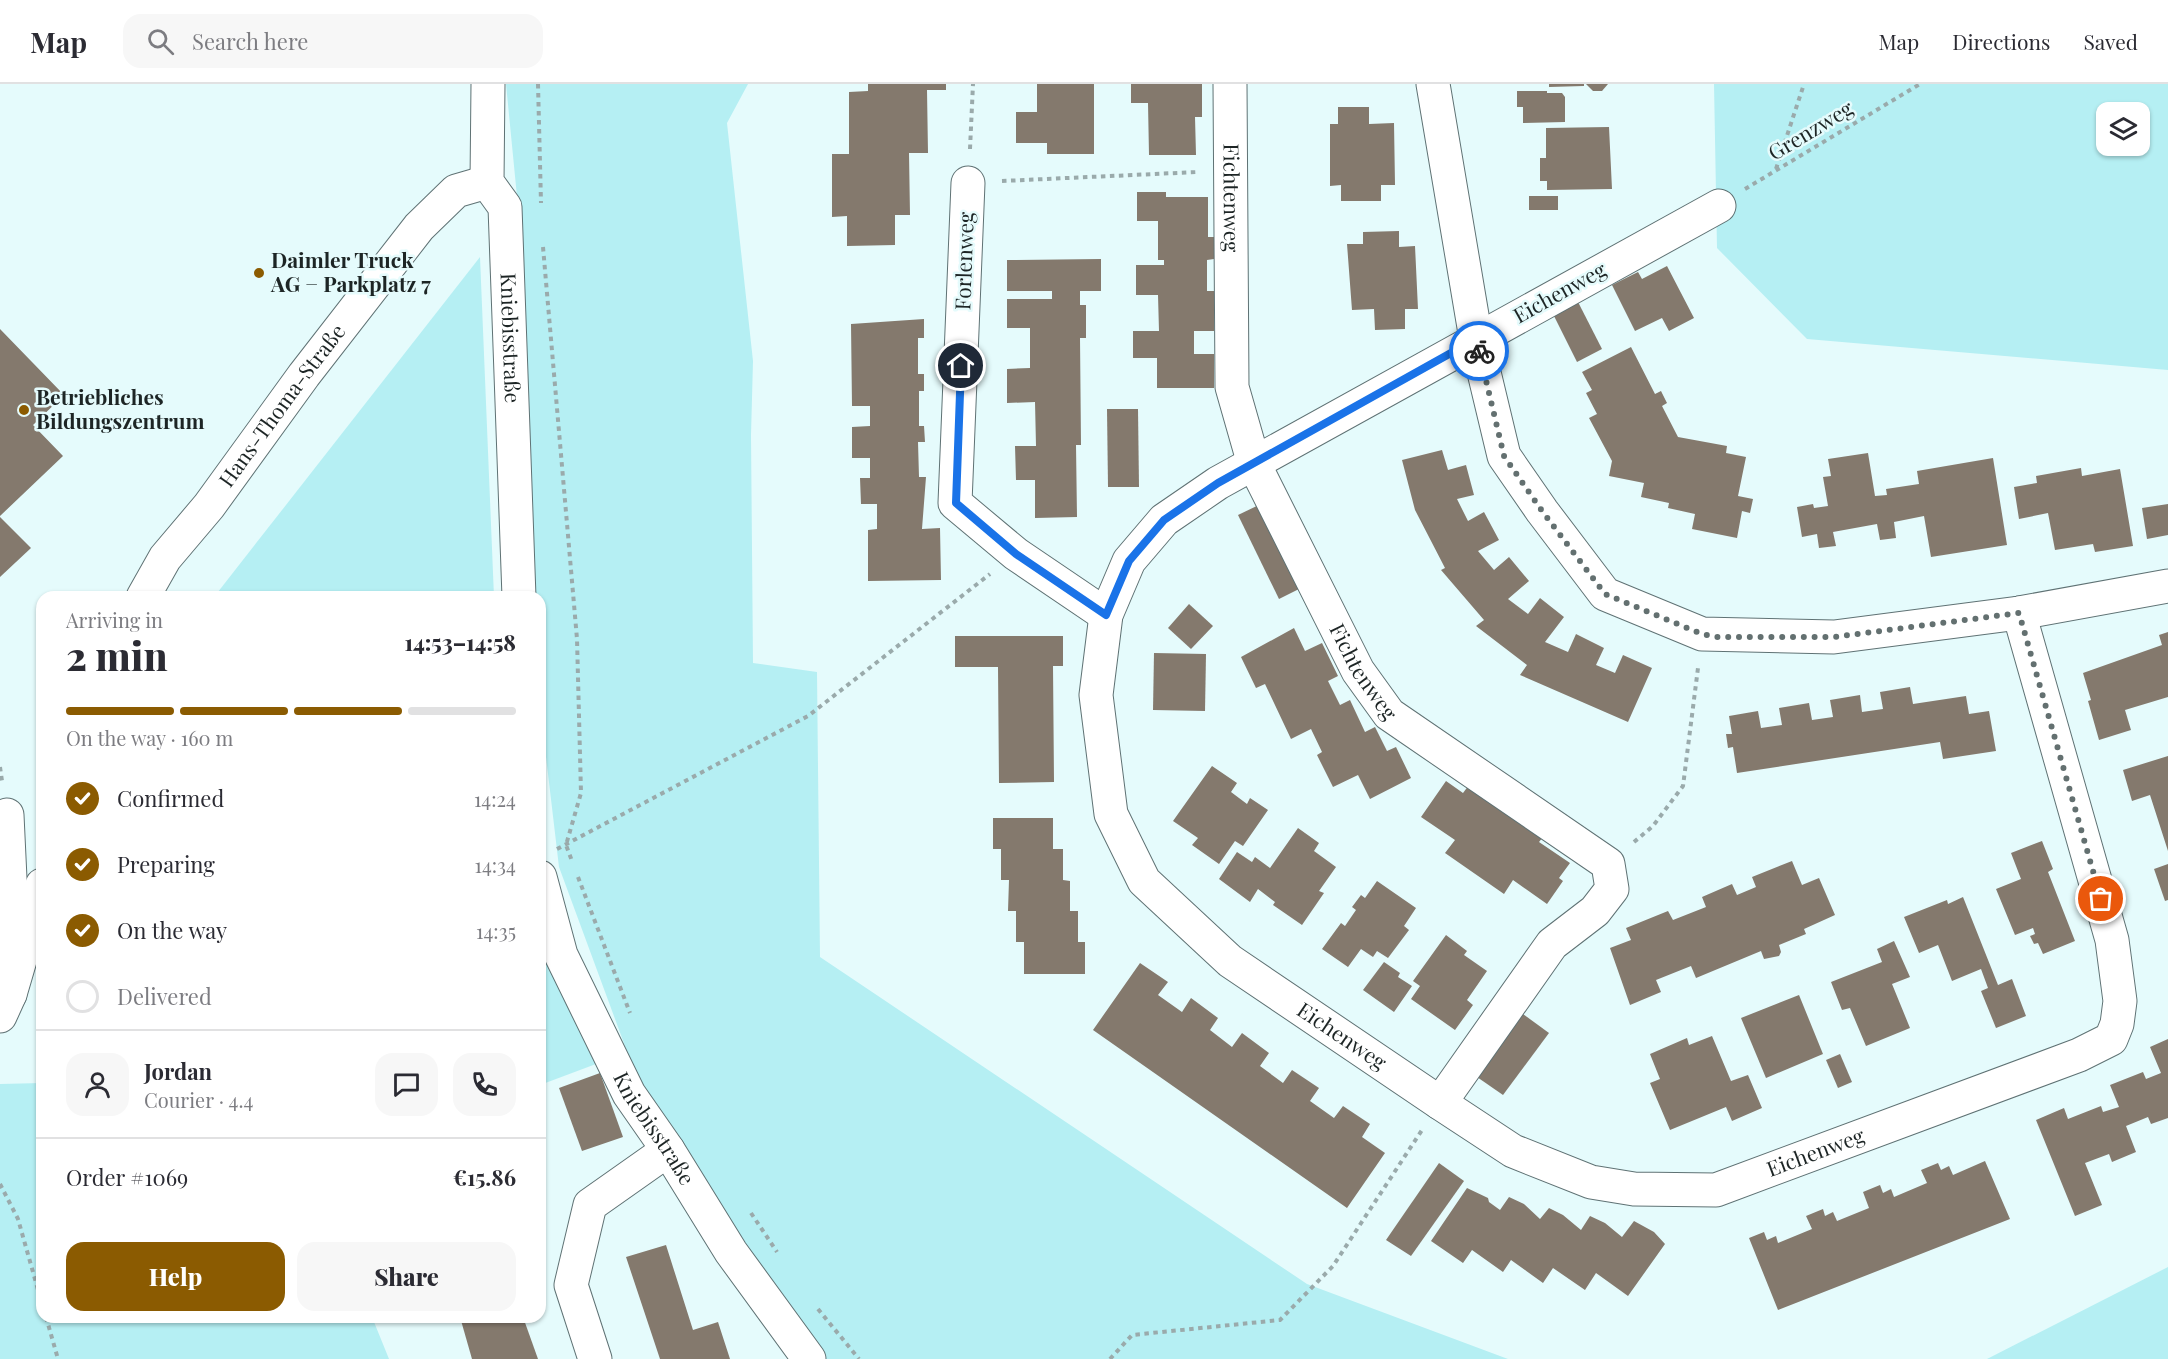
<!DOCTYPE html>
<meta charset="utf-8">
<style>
:root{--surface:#fff;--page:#f7f7f7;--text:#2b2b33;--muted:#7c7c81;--line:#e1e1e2;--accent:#8b5b01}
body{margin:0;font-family:"Playfair Display",serif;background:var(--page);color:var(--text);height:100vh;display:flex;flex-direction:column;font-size:22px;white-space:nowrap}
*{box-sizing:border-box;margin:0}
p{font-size:20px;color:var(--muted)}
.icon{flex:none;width:33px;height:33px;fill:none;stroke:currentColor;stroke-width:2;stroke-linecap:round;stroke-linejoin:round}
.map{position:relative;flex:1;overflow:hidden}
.sheet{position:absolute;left:36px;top:507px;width:510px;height:732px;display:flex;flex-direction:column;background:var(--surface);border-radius:18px;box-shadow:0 2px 4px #0004}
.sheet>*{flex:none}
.buttons{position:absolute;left:2096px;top:18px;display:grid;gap:12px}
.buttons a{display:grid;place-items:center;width:54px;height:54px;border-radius:12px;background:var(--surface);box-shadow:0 2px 4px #0004;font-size:30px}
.pin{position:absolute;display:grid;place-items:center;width:51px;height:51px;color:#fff;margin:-26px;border:3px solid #fff;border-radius:50%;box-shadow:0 2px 6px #0007}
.courier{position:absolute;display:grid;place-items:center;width:60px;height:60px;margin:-30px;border:4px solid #1a73e8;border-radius:50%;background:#fff;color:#222;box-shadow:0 2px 8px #0007}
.head em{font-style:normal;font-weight:800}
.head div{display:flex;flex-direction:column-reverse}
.head{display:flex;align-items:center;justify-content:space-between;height:102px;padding:0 30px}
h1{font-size:39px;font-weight:800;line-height:45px}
.bar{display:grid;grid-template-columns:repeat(4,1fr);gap:9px 6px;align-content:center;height:72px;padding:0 30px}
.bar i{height:8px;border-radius:4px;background:var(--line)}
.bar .selected{background:var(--accent)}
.bar p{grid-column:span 4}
.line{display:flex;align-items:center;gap:15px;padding:0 30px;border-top:2px solid var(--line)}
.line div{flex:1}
.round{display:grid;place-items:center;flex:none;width:63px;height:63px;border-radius:18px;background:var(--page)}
ol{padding:0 30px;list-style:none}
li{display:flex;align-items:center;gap:18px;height:66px}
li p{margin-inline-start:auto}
li .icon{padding:6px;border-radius:50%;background:var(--accent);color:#fff;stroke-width:4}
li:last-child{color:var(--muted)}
li i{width:33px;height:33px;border:3px solid var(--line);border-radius:50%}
.primary-button{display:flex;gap:12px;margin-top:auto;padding:12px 30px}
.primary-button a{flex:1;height:69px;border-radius:18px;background:var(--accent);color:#fff;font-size:24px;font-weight:800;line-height:69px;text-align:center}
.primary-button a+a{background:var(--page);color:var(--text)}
header{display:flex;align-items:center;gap:36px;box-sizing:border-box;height:84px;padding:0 30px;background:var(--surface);border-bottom:2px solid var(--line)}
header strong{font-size:28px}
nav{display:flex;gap:33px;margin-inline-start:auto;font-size:21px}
.search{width:420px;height:54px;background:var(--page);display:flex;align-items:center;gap:15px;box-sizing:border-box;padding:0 21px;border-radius:18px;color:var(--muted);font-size:22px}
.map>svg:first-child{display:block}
</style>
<header>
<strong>Map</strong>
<div class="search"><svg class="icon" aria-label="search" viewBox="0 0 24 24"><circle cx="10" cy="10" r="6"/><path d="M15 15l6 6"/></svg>Search here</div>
<nav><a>Map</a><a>Directions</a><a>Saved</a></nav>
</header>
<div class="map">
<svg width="2168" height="1275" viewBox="0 0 2168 1275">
<rect width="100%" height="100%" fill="#e5fbfc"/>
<g fill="#b5eff3" fill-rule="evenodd">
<path d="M506,0H748L727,39L753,277L751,351L753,579L817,588L820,873L1307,1200L1508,1275H821L639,1000L559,783L540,622V513H532L524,184Z"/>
<path d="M1714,0H2168V286L1807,255L1717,164ZM2106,28H2139V62H2106Z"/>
<path d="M480,173L494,513H214Z"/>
<path d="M540,848L604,977L540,1001Z"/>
<path d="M42,999V1233H372L389,1275H0V1000Z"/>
<path d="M2168,1183V1275H1987Z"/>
</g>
<g fill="#84796d">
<path d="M868,0H946V6H927L928,69H909L910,131H895V161L847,162V132L832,133V70H849V8L868,7Z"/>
<path d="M1037,0H1094V70H1047V59H1016V28H1037Z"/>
<path d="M1131,0H1202V33H1195L1196,71H1149L1148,19H1131Z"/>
<path d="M1549,0H1584V2L1549,3Z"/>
<path d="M1586,0H1608L1602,7H1593Z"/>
<path d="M1517,7H1547V9H1562L1565,13V38L1523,39V23H1517Z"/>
<path d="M1338,23H1369V40L1394,39L1395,101H1381V117H1341V101L1330,102V40H1338Z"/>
<path d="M1609,43L1612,105L1547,106V97H1540V74H1546V44Z"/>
<path d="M1137,108H1166V113H1208V153H1214V175L1207,176V207H1214V247H1194V270H1214V304H1157V274H1133V247H1159L1158,211H1136V181H1164V176H1158V137H1137Z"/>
<rect x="1529" y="112" width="29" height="14"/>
<path d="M1399,147V163L1415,162L1418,225H1405V245L1375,246L1374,225L1352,226L1347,160H1363V148Z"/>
<path d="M1101,175V207H1080V221H1086V254H1080L1081,361H1076L1077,433L1035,434V396H1016L1015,362H1036L1035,318L1007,319V285L1030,284V244H1007V215H1052V207H1007V176Z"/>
<path d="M1667,182L1694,234L1669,247L1662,234L1635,247L1612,201L1638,188L1642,195Z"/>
<path d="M1577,216L1602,265L1577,278L1552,228Z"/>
<path d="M924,235V254H918V290H924V307H919V342H924L925,358H918L919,393H926L922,445L940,444L941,496L868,497V446L877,445V420H861L860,394H870V374H852V343L870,342V322H852L851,240Z"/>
<path d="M0,245L64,311L33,341L63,372L0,432Z"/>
<path d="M1631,263L1655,310L1661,307L1667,319L1662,322L1678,353L1727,362L1726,369L1746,373L1738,412L1753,415L1750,429L1742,427L1737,454L1692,445L1695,430L1668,424L1669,419L1641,413L1644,399L1609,392L1612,377L1589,334L1597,330L1586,309L1592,306L1582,288Z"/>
<path d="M1107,325H1138L1139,403H1108Z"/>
<path d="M1442,366L1448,386L1466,381L1474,411L1457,415L1468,437L1484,428L1499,456L1478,467L1494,486L1509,473L1529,497L1508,515L1528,530L1540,514L1564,533L1545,558L1568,568L1576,550L1604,564L1596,581L1615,589L1623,571L1652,584L1628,638L1520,591L1527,581L1476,542L1484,536L1441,486L1445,484L1415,426L1402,376Z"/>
<path d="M1868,369L1875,412L1887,411L1886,405L1919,400L1917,387L1993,374L2007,461L1931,473L1924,432L1894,438L1896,454L1880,456L1877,440L1833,448L1836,462L1819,464L1817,450L1802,453L1797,423L1813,420L1814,424L1828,422L1823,393L1831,392L1828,375Z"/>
<path d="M2081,384L2082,392L2120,385L2133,462L2095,468L2093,460L2055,466L2048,429L2019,435L2014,403L2037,399L2036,392Z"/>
<path d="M1263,419L1305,502L1279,515L1238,431Z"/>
<path d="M2168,420V451L2147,455L2142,424Z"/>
<path d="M0,433L31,464L0,493Z"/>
<path d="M1189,520L1213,542L1191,565L1168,544Z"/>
<path d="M1294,544L1305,567L1322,559L1338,592L1328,597L1340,621L1350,616L1365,648L1375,643L1387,667L1396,663L1411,694L1370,715L1358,691L1333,703L1317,671L1322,668L1311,645L1291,655L1265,600L1256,604L1241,573Z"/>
<path d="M2168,548V613L2125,626L2131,646L2099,656L2088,617L2091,616L2083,589L2162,561L2159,551Z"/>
<path d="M955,552H1063V582H1053L1054,698L999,699L998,583H955Z"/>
<path d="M1154,569L1206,570L1205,627L1153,626Z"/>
<path d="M1910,603L1913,620L1966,612L1969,630L1989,627L1996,667L1943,675L1940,658L1737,689L1733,663L1728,664L1726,650H1732L1729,632L1758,627L1761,644L1782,641L1779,624L1809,619L1812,636L1833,633L1830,616L1860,611L1862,628L1883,625L1880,608Z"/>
<path d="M2168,672V767L2150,711L2132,717L2123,686Z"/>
<path d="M1212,682L1237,699L1231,708L1247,720L1250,714L1268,726L1243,762L1235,757L1219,780L1192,761L1198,754L1173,737Z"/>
<path d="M1446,697L1463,709L1469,701L1543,753L1539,758L1570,779L1559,794L1563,797L1547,820L1513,796L1504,810L1445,769L1455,756L1421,733Z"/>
<path d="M993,734H1053V765H1063V796L1070,797V827H1078V858H1085V890H1024V858H1016V827H1008L1009,796H1001V765H993Z"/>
<path d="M1298,744L1319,759L1314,767L1336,783L1319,807L1324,809L1302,841L1273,821L1275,818L1258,805L1250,818L1219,795L1237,768L1252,778L1255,773L1270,784Z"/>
<path d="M2042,757L2053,785L2048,788L2075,857L2043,870L2038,859L2034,860L2030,852L2035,850L2033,844L2015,851L1996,805L2021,795L2011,769Z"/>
<path d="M1792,777L1802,801L1819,794L1835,831L1804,845L1806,850L1779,861L1781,868L1779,872L1764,875L1761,867L1696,894L1691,882L1656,896L1661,908L1630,921L1610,864L1631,856L1626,844L1668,827L1673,836L1706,823L1702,813L1732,800L1737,811L1756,803L1752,793Z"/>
<path d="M2168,780V816L2165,817L2154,785Z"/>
<path d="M1377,797L1416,824L1404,842L1409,846L1388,874L1377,867L1373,873L1361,865L1348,883L1322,865L1341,839L1345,842L1356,826L1352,823L1361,811L1365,814Z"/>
<path d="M1963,813L1998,901L2012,895L2026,932L1996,944L1981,907L1988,904L1981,885L1952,897L1938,861L1919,869L1904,833L1947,816L1948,820Z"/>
<path d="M1446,851L1467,867L1464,871L1487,887L1467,916L1473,921L1455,946L1411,915L1420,902L1413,897Z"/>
<path d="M1894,857L1910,893L1892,900L1910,944L1866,962L1850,924L1842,926L1831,898L1882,878L1877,865Z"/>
<path d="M1384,878L1400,889L1398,893L1412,902L1394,928L1363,906Z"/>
<path d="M1140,879L1168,898L1158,911L1182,928L1191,914L1218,934L1210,946L1232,963L1242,949L1269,969L1260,982L1283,999L1292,986L1319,1004L1310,1017L1334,1034L1343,1022L1370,1040L1362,1053L1385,1069L1347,1124L1093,946Z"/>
<path d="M1799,911L1823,970L1766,994L1741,934Z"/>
<path d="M1523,930L1549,949L1503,1011L1477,993Z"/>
<path d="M1712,952L1731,997L1748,991L1762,1024L1732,1037L1726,1023L1670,1046L1650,999L1660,995L1650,970L1687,954L1689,961Z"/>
<path d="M2168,955V1034L2151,1040L2148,1033L2126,1042L2136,1068L2112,1078L2109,1070L2085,1079L2102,1121L2075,1132L2036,1036L2064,1024L2068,1035L2101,1022L2103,1028L2119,1023L2110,1001L2143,988L2146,995L2161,989L2150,963Z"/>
<path d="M1840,970L1852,998L1838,1004L1826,976Z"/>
<path d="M600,989L623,1053L582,1067L559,1004Z"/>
<path d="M1985,1077L2010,1135L1778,1226L1749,1154L1764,1148L1767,1156L1776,1152L1778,1159L1812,1145L1806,1132L1823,1125L1825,1132L1833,1128L1837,1137L1869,1124L1863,1108L1880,1101L1883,1109L1891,1105L1894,1113L1927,1099L1921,1086L1938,1079L1941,1086L1949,1082L1953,1091Z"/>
<path d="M1439,1079L1464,1097L1411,1172L1386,1156Z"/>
<path d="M1467,1104L1488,1114L1489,1118L1500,1126L1509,1113L1524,1120L1540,1135L1549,1124L1563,1131L1581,1146L1590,1132L1605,1139L1622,1153L1634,1137L1654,1148L1665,1160L1628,1212L1596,1189L1585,1206L1553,1184L1543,1199L1511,1176L1503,1188L1472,1166L1463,1179L1431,1157Z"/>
<path d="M666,1161L693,1246L718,1238L730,1275H660L626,1173Z"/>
<path d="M460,1233H523L538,1275H472Z"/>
</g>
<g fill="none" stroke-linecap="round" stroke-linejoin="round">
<defs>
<g id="minor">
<path id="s1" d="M488,0L487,98L505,123L519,513"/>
<path id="s2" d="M1230,0L1232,303L1254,380L1358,587L1389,630L1608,780L1612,805L1595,827L1552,860L1440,1019"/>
<path d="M1433,0L1476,255L1504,372L1542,427L1605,510L1702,550L1834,553L2019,529L2168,502"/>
<path d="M968,99L955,419L1016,470L1106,531"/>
<path id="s3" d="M1719,122L1218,399L1164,436L1129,477L1106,531L1096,611L1111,730L1144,797L1230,877L1440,1019L1513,1067L1591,1098L1634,1105L1716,1106L2079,971L2111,955L2117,940L2120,917L2112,856L2019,529"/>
<path id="s4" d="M143,513L165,474L209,422L304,291L419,143L456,107L487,98"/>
<path d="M7,731L12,837L10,910"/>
<path id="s5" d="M540,793L561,871L629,1010L668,1066L731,1168L809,1275"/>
<path d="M0,932L10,910L42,801"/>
<path d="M595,1275L571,1201L590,1121L668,1066"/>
</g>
</defs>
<use href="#minor" stroke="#5f7274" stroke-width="35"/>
<g stroke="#9aaaab" stroke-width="4" stroke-dasharray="4.5 4.5" stroke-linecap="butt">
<path d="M538,0L541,119"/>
<path d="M970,65L973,0"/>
<path d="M1776,85L1804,0"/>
<path d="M1002,97L1198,88"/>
<path d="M1745,105L1920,0"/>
<path d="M543,163L577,555L581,709L566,761L572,777"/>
<path d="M0,683L2,697"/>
<path d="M1634,758L1653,742L1683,702L1698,584"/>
<path d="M557,765L808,632L990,490"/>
<path d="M578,793L630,929"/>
<path d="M0,1100L18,1135L42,1220"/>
<path d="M751,1129L777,1168"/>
<path d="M818,1225L859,1275"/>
<path d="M46,1233L58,1275"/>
<path d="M1110,1275L1132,1251L1280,1236L1333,1182L1422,1046"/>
</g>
<use href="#minor" stroke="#fff" stroke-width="33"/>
</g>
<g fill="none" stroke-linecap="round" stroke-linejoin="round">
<path stroke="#637070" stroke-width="6" stroke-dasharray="0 10.8" d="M1479,267L1504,372L1542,427L1605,510L1702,550L1718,553H1834L2019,529L2101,815"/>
<path stroke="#1a73e8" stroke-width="8" d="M961,282L956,419L1016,470L1106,531L1129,477L1164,436L1218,399L1476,255L1479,267"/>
</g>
<g fill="#8b5b01" stroke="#e5fbfc" stroke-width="2">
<circle cx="259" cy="189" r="6"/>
<circle cx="24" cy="326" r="6"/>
</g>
<g text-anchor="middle" stroke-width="5" stroke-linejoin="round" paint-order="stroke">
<g font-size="21" fill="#1d2525" stroke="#e5fbfc">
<text transform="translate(1811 47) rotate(-31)" y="7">Grenzweg</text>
<text dy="7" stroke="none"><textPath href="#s2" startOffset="114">Fichtenweg</textPath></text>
<text transform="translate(965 177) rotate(-88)" y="7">Forlenweg</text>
<text transform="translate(1560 209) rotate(-29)" y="7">Eichenweg</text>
<text dy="7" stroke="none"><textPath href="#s1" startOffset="260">Kniebisstraße</textPath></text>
<text dy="7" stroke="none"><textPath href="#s4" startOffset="237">Hans-Thoma-Straße</textPath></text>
<text dy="7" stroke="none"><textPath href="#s2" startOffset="618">Fichtenweg</textPath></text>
<text dy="7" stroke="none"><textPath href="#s3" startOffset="1278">Eichenweg</textPath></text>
<text dy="7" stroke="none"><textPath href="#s5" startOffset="278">Kniebisstraße</textPath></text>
<text dy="7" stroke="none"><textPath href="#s3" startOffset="1800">Eichenweg</textPath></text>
</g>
<g font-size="21" font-weight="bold" fill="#1d2525" stroke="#e5fbfc" text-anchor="start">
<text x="271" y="184">Daimler Truck<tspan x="271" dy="24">AG − Parkplatz 7</tspan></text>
<text x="36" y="321">Betriebliches<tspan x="36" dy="24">Bildungszentrum</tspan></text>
</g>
</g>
</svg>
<div class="buttons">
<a><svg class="icon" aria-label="layers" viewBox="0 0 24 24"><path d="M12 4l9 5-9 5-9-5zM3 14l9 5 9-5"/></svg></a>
</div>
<div class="pin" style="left:2101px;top:815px;background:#ea580c"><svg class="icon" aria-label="bag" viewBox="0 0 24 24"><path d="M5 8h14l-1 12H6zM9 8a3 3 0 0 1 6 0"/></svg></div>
<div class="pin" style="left:961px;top:282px;background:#1f2937"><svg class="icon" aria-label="home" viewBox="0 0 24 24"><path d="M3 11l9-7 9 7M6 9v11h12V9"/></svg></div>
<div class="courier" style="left:1479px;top:267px"><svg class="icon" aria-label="bike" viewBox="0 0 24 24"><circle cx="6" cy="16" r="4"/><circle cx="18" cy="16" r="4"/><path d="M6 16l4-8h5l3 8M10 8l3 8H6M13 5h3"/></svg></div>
<section class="sheet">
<div class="head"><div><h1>2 min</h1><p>Arriving in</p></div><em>14:53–14:58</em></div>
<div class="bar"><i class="selected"></i><i class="selected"></i><i class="selected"></i><i></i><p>On the way · 160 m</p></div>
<ol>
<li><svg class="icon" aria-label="check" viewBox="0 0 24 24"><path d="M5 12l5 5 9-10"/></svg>Confirmed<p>14:24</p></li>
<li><svg class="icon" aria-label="check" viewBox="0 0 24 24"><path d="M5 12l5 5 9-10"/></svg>Preparing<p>14:34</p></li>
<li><svg class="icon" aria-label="check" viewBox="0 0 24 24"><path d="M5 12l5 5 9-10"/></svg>On the way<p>14:35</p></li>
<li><i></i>Delivered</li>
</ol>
<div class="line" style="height:108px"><a class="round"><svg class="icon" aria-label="person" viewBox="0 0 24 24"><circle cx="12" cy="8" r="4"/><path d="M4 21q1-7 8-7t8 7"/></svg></a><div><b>Jordan</b><p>Courier · 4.4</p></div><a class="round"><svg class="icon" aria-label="chat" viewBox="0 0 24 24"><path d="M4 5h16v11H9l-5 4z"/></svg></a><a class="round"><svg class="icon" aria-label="phone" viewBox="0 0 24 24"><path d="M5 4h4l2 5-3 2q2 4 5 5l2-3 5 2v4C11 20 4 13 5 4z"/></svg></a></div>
<div class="line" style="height:78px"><div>Order #1069</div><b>€15.86</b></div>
<div class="primary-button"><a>Help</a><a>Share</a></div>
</section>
</div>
